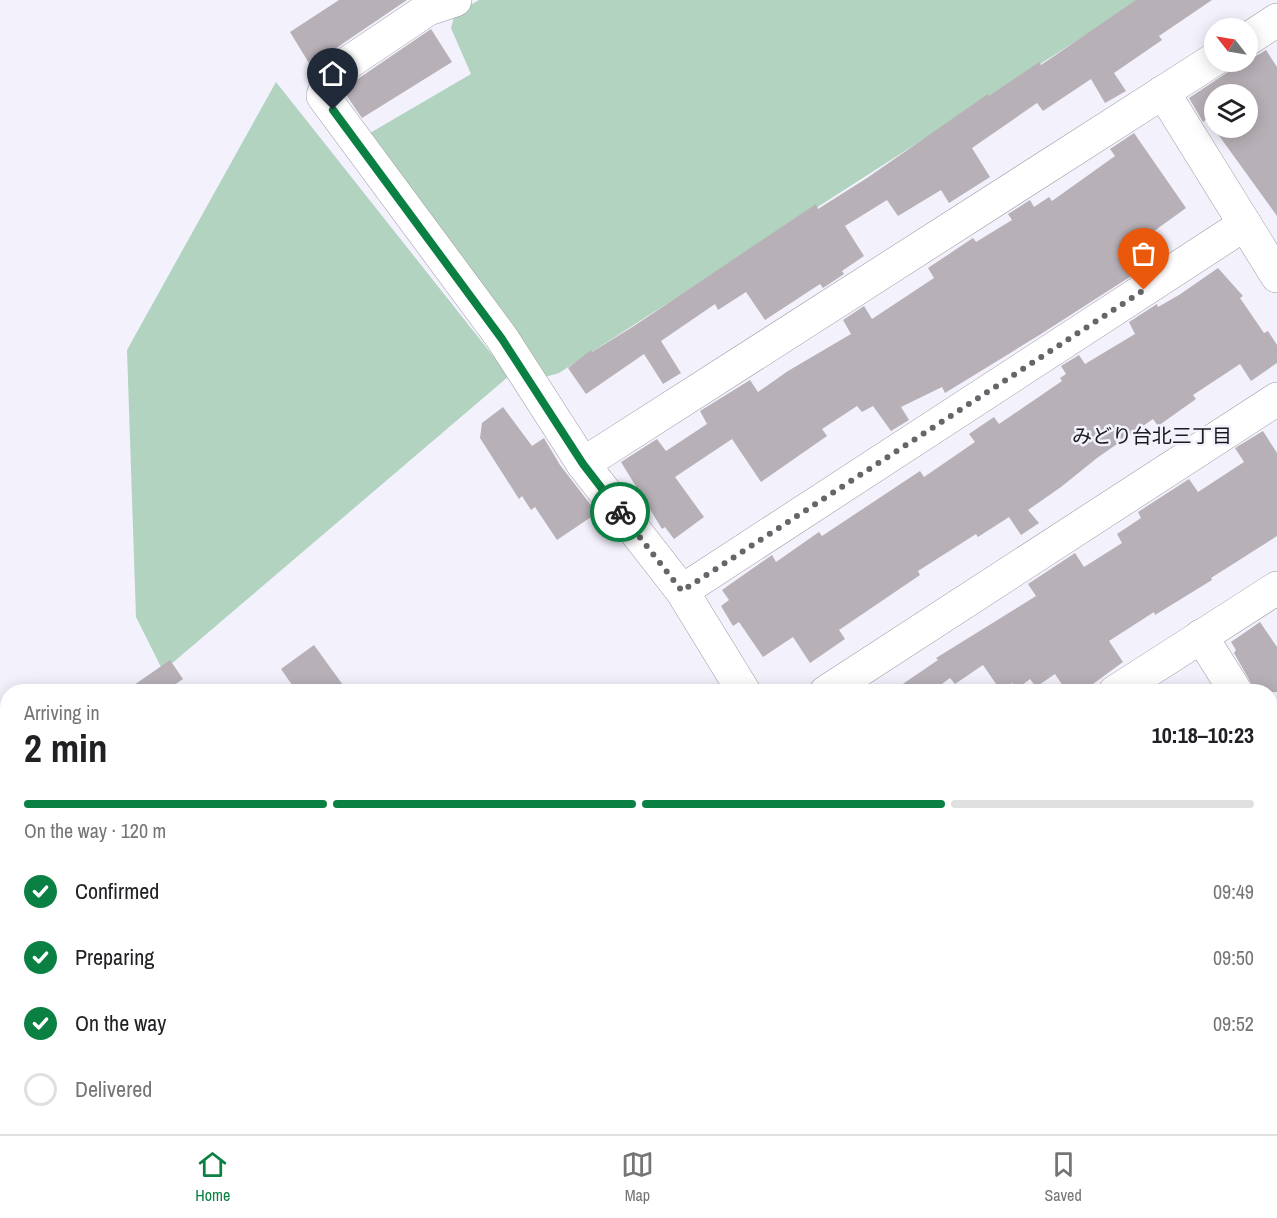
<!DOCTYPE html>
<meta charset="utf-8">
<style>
:root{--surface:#fff;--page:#f6f6f6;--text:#202124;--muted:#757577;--line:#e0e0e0;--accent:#0b8043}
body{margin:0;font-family:"Archivo Narrow","Noto Sans JP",sans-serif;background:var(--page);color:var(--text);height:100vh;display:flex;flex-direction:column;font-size:22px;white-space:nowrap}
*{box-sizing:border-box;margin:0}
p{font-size:20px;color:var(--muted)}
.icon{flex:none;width:33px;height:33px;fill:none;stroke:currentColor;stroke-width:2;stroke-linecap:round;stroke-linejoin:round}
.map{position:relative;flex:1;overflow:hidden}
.sheet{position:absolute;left:0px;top:684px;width:1278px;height:450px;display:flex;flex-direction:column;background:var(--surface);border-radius:24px 24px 0 0;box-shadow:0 3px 15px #0003}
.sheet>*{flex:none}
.needle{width:39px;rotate:301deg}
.fabs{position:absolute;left:1204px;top:18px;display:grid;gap:12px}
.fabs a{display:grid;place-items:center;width:54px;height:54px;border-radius:50%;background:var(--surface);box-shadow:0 3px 15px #0003;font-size:30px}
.pin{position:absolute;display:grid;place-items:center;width:51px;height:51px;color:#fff;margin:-62px -26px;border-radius:50% 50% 50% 0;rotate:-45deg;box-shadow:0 0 6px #0007}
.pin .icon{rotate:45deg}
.courier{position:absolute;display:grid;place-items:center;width:60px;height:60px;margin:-30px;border:4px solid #0b8043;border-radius:50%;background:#fff;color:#222;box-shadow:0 2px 8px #0007}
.headline em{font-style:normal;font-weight:800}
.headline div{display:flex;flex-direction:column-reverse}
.headline{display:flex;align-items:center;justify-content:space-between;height:102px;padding:0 24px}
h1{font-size:39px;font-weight:800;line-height:45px}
.bar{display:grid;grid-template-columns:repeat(4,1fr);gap:9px 6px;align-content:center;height:72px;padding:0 24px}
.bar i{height:8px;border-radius:4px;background:var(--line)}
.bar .active{background:var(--accent)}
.bar p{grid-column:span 4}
ol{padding:0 24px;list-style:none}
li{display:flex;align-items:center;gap:18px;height:66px}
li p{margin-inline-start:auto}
li .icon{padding:6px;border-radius:50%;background:var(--accent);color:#fff;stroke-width:4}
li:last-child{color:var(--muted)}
li i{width:33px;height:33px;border:3px solid var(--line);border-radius:50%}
.dock{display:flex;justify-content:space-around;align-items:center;height:84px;border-top:2px solid var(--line);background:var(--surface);font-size:16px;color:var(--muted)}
.dock a{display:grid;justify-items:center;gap:3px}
.dock .active{color:var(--accent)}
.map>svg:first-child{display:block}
</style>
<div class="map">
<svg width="1277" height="1134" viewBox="0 0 1277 1134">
<rect width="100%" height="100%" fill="#f2f1fc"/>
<g fill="#b1d3bf">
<path d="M479,0H1140L559,373L538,379L370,133L471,74L451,28L455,14Z"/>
<path d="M276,82L509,376L163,671L136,617L127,350Z"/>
</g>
<g fill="#b8b0b7" fill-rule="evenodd">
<path d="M339,0H407L320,59L312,68L290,32Z"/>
<path d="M1136,0H1212L1159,36L1162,40L1114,73L1126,91L1105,103L1091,79L1043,111L1037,103L972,148L990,177L949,203L941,190L898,216L887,200L845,226L864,256L842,271L844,274L823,288L820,284L765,320L746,292L718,310L715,304L661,341L681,373L663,384L644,354L586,394L568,368L591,350L592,352L634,326L816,204L818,209L867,178L988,94L989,96L1039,62L1041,65Z"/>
<path d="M431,29L452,62L362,118L344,92L346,87Z"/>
<path d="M1266,50L1277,67V216L1207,119L1203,122L1189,98L1243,62H1248V58L1258,55ZM1215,94H1248V128H1215Z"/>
<path d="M1134,133L1186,208L1128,250L1139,271L1041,334L945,393L942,387L901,407L909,420L891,431L873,406L862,412L857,406L822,429L827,436L761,482L732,439L675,477L704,517L674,539L665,527L662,529L621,462L657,439L666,451L707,424L700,411L750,380L758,392L788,371L851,334L843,320L864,306L872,319L934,278L928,268L973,238L976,242L1012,220L1008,214L1030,200L1034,207L1049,197L1052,201L1115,156L1110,149Z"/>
<path d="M1218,268L1243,296L1240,298L1264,333L1268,331L1277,345V363L1251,381L1240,364L1193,395L1196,399L1158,426L1153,419L1097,458L1061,487L1028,510L1039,523L1021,535L1009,517L978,537L976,534L918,571L920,575L839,630L845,639L810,663L793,637L763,657L739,622L733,626L721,606L729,600L722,590L772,555L776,562L819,532L822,536L920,471L924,477L975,442L969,434L994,417L999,424L1062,381L1060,378L1066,374L1061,366L1079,355L1085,364L1135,334L1129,322L1157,304L1158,307L1179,295Z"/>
<path d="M503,407L532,446L544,438L560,465L597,513L557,540L535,507L531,510L522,496L519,499L480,438L482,423Z"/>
<path d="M1263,431L1277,453V536L1211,578L1212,580L1155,615L1154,612L1109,641L1123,662L1082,692H1067L1055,674L1036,687L1030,679L1017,689L1012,683L1001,691L983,665L955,684L950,678L931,692H891L938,660L936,658L1036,596L1028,584L1075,553L1084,567L1122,543L1117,534L1141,518L1138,512L1189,479L1198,492L1244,462L1235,448Z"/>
<path d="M1260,622L1277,647V692H1256L1234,653L1236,650L1231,642Z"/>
<path d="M314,645L348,692H297L281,669Z"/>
<path d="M170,660L183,679L164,692H124Z"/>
</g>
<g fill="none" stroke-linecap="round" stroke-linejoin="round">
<defs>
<g id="minor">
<path d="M455,0L428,9L330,75L323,96L502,338L583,464L682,591L744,692"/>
<path d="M1248,39L1277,20"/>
<path d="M1163,92L1277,276"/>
<path d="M583,464L1215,59"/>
<path d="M682,591L1245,224"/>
<path d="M1201,636L1236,692"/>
<path d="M826,692L1277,399"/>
<path d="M1115,692L1277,588"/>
<path d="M1270,745L1277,756"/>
<path d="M1270,811L1277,806"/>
<path d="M1270,1053L1277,1049"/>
<path d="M559,1126L564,1134"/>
<path d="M1016,1126L1021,1134"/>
<path d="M773,1134L785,1126"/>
<path d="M1148,1134L1159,1126"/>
</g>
</defs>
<use href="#minor" stroke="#9b9aa3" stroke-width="34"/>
<use href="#minor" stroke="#fff" stroke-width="33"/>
</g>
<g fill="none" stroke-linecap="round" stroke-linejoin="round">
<path stroke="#65656a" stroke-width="6" stroke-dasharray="0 10.8" d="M620,512L682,591L1144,290"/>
<path stroke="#0b8043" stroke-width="8" d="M333,110L502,339L583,464L620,512"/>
</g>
<g text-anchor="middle" stroke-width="5" stroke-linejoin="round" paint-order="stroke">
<g font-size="20" fill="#19191c" stroke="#f2f1fc">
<text x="1152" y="443">みどり台北三丁目</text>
</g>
</g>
</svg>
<div class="fabs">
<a><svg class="needle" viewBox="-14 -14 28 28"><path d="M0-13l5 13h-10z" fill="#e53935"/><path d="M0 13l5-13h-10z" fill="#757577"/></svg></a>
<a><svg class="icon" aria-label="layers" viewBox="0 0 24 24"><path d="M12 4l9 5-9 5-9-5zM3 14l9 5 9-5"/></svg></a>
</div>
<div class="pin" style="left:1144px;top:290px;background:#ea580c"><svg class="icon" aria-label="bag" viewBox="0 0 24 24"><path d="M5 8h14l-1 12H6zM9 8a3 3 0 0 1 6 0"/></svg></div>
<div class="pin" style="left:333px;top:110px;background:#1f2937"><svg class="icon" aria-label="home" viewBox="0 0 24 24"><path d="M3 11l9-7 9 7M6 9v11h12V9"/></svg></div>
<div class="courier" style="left:620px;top:512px"><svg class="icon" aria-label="bike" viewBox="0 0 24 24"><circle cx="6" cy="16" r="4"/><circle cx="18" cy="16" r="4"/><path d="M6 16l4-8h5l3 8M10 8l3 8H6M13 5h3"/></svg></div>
<section class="sheet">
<div class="headline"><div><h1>2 min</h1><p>Arriving in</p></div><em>10:18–10:23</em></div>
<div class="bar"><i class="active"></i><i class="active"></i><i class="active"></i><i></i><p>On the way · 120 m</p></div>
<ol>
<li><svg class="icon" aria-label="check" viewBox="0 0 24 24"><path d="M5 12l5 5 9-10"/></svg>Confirmed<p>09:49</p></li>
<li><svg class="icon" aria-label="check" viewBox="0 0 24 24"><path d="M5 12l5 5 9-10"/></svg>Preparing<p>09:50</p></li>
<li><svg class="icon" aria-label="check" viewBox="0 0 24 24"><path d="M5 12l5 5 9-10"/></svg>On the way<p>09:52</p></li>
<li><i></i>Delivered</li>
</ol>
</section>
</div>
<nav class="dock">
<a class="active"><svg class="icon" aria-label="home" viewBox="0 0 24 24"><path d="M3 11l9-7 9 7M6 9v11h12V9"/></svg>Home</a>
<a><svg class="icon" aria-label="map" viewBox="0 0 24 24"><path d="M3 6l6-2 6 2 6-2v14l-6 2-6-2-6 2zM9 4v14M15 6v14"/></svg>Map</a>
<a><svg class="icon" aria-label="saved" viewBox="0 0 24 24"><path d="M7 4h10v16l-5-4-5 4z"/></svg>Saved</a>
</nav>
